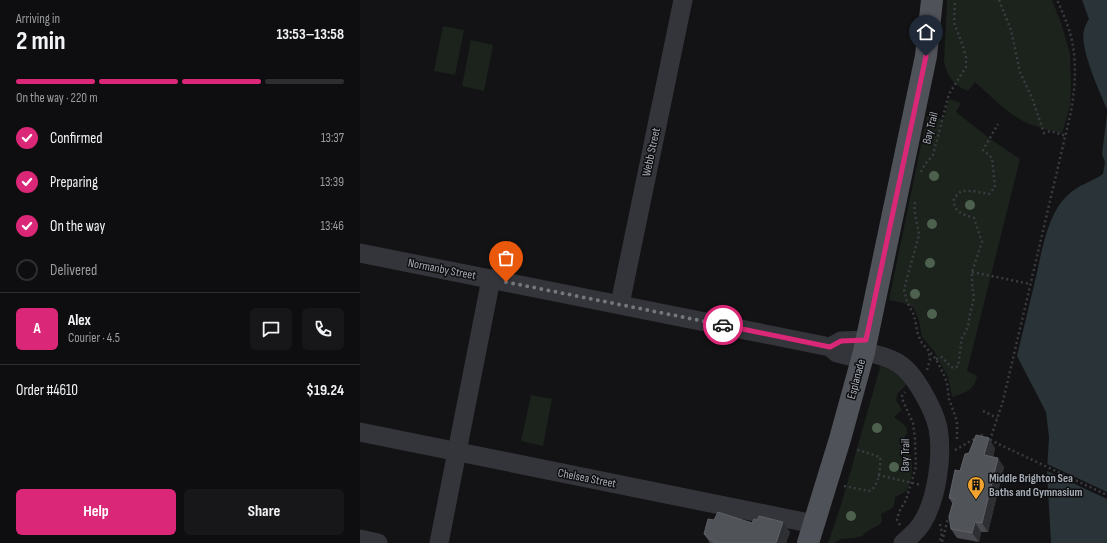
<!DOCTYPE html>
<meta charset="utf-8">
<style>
:root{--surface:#0e0e10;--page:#171719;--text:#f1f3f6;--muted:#9b9c9f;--line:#2e2e30;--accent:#db2777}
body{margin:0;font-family:"Sofia Sans Condensed",sans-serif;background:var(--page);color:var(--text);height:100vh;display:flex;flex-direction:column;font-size:15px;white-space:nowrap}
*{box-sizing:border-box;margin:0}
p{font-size:13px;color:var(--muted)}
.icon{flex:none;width:22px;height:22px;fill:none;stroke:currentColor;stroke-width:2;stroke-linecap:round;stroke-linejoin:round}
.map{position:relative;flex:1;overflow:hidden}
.drawer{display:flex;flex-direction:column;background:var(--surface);width:360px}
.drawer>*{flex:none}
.pin{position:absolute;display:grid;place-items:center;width:34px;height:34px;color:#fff;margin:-41px -17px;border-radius:50% 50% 50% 0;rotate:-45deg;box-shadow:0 0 4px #0007}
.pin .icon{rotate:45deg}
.courier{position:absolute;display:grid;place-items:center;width:40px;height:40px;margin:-20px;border:3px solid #db2777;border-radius:50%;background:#fff;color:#222;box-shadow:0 1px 5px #0007}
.headline em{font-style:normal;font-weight:700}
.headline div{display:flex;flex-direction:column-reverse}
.headline{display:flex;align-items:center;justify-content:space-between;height:68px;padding:0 16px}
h1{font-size:26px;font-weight:700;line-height:30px}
.bar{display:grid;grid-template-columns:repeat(4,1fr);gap:6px 4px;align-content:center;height:48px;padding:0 16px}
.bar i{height:5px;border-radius:3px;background:var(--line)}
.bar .current{background:var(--accent)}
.bar p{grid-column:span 4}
.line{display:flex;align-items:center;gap:10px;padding:0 16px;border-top:1px solid var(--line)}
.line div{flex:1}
.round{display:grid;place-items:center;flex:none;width:42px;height:42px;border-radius:6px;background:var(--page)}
ol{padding:0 16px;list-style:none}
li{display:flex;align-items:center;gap:12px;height:44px}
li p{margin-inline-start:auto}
li .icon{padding:4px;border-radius:50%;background:var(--accent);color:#fff;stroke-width:4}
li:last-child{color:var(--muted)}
li i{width:22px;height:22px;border:2px solid var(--line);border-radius:50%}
.primary-button{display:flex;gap:8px;margin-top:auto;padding:8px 16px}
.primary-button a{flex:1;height:46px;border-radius:6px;background:var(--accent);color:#fff;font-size:16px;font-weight:700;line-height:46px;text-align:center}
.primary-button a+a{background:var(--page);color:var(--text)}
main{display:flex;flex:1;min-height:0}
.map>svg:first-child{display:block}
</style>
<main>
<section class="drawer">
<div class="headline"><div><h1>2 min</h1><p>Arriving in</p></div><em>13:53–13:58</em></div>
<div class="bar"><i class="current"></i><i class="current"></i><i class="current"></i><i></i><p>On the way · 220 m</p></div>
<ol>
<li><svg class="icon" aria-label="check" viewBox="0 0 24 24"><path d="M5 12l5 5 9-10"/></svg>Confirmed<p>13:37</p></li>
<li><svg class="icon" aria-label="check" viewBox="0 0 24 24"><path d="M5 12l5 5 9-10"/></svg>Preparing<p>13:39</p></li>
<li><svg class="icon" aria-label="check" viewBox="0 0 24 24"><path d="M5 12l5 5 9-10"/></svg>On the way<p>13:46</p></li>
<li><i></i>Delivered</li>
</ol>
<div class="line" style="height:72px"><b class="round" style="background:var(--accent);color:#fff">A</b><div><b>Alex</b><p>Courier · 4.5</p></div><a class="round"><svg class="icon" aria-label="chat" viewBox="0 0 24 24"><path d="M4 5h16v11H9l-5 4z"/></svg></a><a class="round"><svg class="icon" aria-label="phone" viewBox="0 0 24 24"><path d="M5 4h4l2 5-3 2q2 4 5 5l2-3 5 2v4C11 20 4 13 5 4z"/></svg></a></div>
<div class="line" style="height:52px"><div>Order #4610</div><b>$19.24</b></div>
<div class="primary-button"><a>Help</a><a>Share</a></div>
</section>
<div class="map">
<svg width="747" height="543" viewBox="0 0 747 543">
<rect width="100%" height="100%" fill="#131315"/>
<g fill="#1b231c">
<path d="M587,0H692L701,23L710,54L711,87L710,106L702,134C692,131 681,128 672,125C650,117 632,97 615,82L608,91C594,86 587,76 584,62Z"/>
<path d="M83,26L104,30L95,75L74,71Z"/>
<path d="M111,40L133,45L124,91L102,86Z"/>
<path d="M589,99L601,103L596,112L629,138L660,159L607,371L617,376C615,390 603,394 592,397L588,377L574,351L562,337L559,320L554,308L547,304L529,300L567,116L584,119Z"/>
<path d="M521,364L529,367L548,383L538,393L536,400L542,410L534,417C537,420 540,421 543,424C552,431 544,438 539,444C543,447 547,449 549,452C555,464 551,480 547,491L535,497C535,510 530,509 521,514L522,521L519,525L509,530L502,536L494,538L481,539L474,543H468L481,505Z"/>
<path d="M171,395L192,399L183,446L161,441Z"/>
</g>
<g fill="#293338">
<path d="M722,0H747V109C740,93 719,47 724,30C725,26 727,22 729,19Z"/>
<path d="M747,114V543H691L687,471L689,437L686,412L657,356C663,331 669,306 675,281C681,256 687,214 707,196C717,185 732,182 743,174L745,162L742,154Z"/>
</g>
<path fill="#131315" d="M685,463L747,492V499L685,470Z"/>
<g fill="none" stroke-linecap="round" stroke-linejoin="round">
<g stroke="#3a3c41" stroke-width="2.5" stroke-dasharray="2 3" stroke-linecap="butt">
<path d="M639,0L651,30L660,72L672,98L684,133L690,131L706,136"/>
<path d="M561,172L565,164L573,155L589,94L606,67V57L603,46L594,23L595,0"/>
<path d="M555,202C553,214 558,224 559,235L544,289L547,302L554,315L558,335L562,343L576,359L584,375L587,383L589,399L597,421V440"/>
<path d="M612,272L670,284"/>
<path d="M576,359L582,357L591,367L595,368L598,366L602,338L608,327L610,314L614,298L612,283V272L622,242L614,218C603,214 593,213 594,198L601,191H613L629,194L635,187L632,158L623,150L638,124"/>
<path d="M567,370L570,360L569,352"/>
<path d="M623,411L637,418"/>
<path d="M630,440L747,495"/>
<path d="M595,450L621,435L630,440L643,401L710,116C715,92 717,65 712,41C709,27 703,13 697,0"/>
<path d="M518,475L561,485"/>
<path d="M484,486L509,491C519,488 521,466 520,457L495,449"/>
<path d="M580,524L582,533L580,541L582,542L588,518L593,520"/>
<path d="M540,525L537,520L539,512L546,500L556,467L555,439L553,423L543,401L542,396L545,392"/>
</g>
<g stroke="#34353a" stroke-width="19">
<path d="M0,253L470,347L477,353L502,359"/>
<path d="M260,304L323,0"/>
<path d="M470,347L481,341L506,340"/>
<path d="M504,352C516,354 528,357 538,363C549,370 556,381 562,391C569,403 575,414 578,428C583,455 577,499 562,523C557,531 550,537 543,543"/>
<path d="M0,432L454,524"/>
<path d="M0,539L18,543"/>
<path d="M79,543L131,279"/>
</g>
<path stroke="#505259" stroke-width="22" d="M448,543L480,439L504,352L566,56L572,0"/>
</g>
<g fill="#4d614e">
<circle cx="574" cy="176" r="5"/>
<circle cx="610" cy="205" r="5"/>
<circle cx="572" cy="224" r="5"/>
<circle cx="570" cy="263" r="5"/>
<circle cx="555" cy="294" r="5"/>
<circle cx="572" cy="314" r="5"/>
<circle cx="517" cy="428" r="5"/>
<circle cx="534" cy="467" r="5"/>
<circle cx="491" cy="516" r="5"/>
</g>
<g fill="#46484d">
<path d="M635,448L633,457L644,467L628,532H621L619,542L597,538L591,529L592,503L589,498L609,453Z"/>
<path d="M392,523L430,532L426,543H350L344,534Z"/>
</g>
<g fill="#2d2f32">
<path d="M629,438L635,448L631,464L624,455Z"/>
<path d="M638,458L644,467L628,532L622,523Z"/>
<path d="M423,522L430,532L426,543H416Z"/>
<path d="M615,522L621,532L619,542L612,533Z"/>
</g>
<g fill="#505358" stroke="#5e6167">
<path d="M616,435L629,438L624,455L638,458L622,523L615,522L612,533L591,529L589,516L594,499L589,498L595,470L600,471L605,454L609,453Z"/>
<path d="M358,512L392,523L394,519L397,520L399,516L423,522L416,543H355L344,534L348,519L354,520Z"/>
</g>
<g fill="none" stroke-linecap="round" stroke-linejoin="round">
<path stroke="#72767d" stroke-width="4" stroke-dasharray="0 7.2" d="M146,282L363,325"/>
<path stroke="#db2777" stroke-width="5" d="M363,325L470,347L481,341L506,340L566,56"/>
</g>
<defs>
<symbol id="building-pin" viewBox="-11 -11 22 30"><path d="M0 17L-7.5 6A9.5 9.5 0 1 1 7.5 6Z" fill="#f1a52f" stroke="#0e0e10"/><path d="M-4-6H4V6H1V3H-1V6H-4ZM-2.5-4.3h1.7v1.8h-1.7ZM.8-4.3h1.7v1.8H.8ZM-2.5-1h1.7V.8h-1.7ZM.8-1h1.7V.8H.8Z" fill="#111"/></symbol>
</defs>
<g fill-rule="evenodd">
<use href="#building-pin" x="606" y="475" width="20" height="27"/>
</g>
<g text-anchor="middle" stroke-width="3" stroke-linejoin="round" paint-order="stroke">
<g font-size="12" fill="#a5abb5" stroke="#0e0e10">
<text transform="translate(570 128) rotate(-76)" y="4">Bay Trail</text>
<text transform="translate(291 152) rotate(-78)" y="4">Webb Street</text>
<text transform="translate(82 269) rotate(11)" y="4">Normanby Street</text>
<text transform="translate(496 379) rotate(-75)" y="4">Esplanade</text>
<text transform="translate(545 455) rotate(-89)" y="4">Bay Trail</text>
<text transform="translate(227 478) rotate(11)" y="4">Chelsea Street</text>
</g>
<g font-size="12" font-weight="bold" fill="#a5abb5" stroke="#0e0e10" text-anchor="start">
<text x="629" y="482">Middle Brighton Sea<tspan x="629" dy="14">Baths and Gymnasium</tspan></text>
</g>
</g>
</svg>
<div class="pin" style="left:146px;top:282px;background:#ea580c"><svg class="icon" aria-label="bag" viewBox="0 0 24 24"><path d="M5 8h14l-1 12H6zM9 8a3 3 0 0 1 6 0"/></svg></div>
<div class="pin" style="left:566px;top:56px;background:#1f2937"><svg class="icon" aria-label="home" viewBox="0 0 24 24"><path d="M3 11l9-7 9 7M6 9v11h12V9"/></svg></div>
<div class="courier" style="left:363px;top:325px"><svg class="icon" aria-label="car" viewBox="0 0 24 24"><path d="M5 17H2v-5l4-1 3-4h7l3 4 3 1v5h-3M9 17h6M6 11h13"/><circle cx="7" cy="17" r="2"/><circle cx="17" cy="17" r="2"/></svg></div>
</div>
</main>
